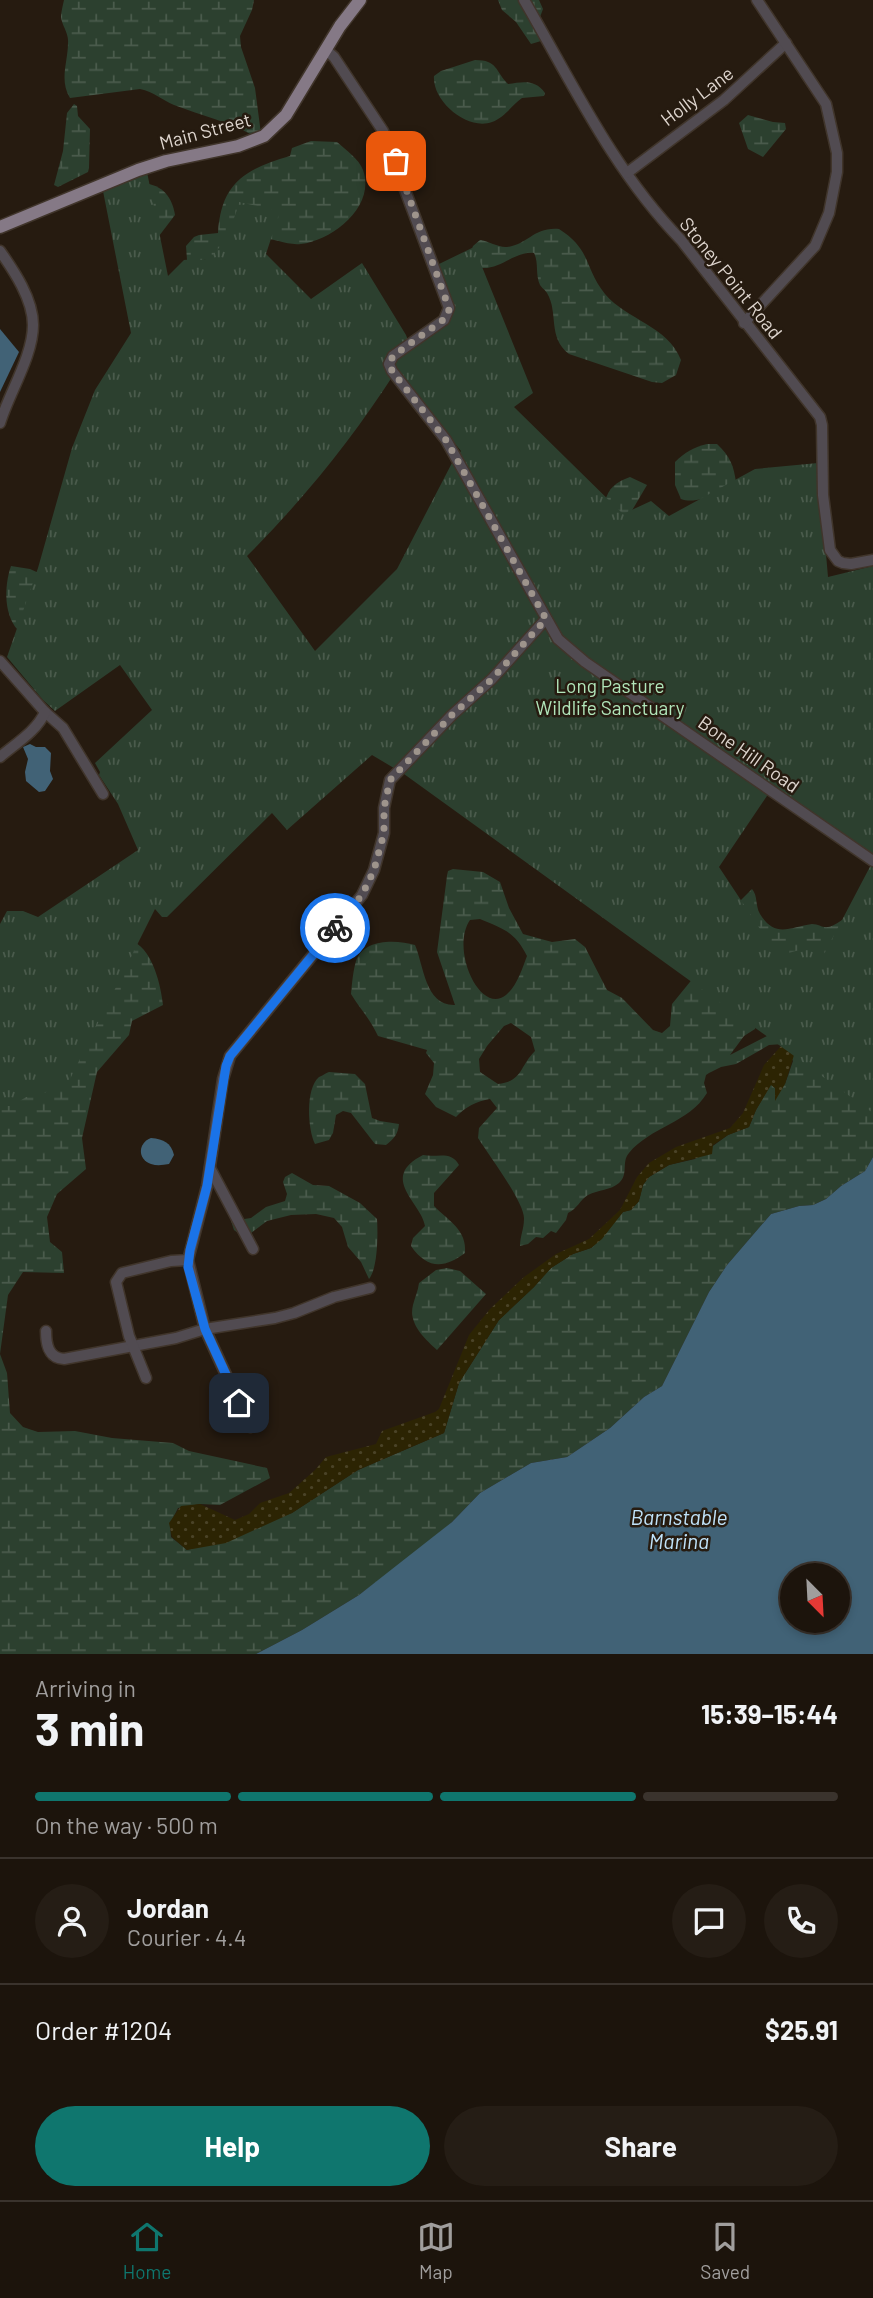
<!DOCTYPE html>
<meta charset="utf-8">
<style>
:root{--surface:#1c140c;--page:#251d15;--text:#f1f3f6;--muted:#a09e9d;--line:#3a332d;--accent:#0f766e}
body{margin:0;font-family:Barlow,sans-serif;background:var(--page);color:var(--text);height:100vh;display:flex;flex-direction:column;font-size:26px;white-space:nowrap}
*{box-sizing:border-box;margin:0}
p{font-size:23px;color:var(--muted)}
.icon{flex:none;width:38px;height:38px;fill:none;stroke:currentColor;stroke-width:2;stroke-linecap:round;stroke-linejoin:round}
.map{position:relative;height:1654px;overflow:hidden}
.sheet{display:flex;flex-direction:column;background:var(--surface);flex:1}
.sheet>*{flex:none}
.needle{width:46px;rotate:156deg}
.fabs{position:absolute;left:780px;top:1563px;display:grid;gap:14px}
.fabs a{display:grid;place-items:center;width:70px;height:70px;border-radius:50%;background:var(--surface);box-shadow:0 4px 10px #0003,0 0 0 2px var(--line);font-size:35px}
.pin{position:absolute;display:grid;place-items:center;width:60px;height:60px;color:#fff;margin:-30px;border-radius:14px;box-shadow:0 4px 10px #0006}
.courier{position:absolute;display:grid;place-items:center;width:70px;height:70px;margin:-35px;border:5px solid #1a73e8;border-radius:50%;background:#fff;color:#222;box-shadow:0 2px 9px #0007}
.headline em{font-style:normal;font-weight:700}
.headline div{display:flex;flex-direction:column-reverse}
.headline{display:flex;align-items:center;justify-content:space-between;height:119px;padding:0 35px}
h1{font-size:46px;font-weight:700;line-height:52px}
.bar{display:grid;grid-template-columns:repeat(4,1fr);gap:10px 7px;align-content:center;height:84px;padding:0 35px}
.bar i{height:9px;border-radius:5px;background:var(--line)}
.bar .active{background:var(--accent)}
.bar p{grid-column:span 4}
.line{display:flex;align-items:center;gap:18px;padding:0 35px;border-top:2px solid var(--line)}
.line div{flex:1}
.round{display:grid;place-items:center;flex:none;width:74px;height:74px;border-radius:37px;background:var(--page)}
.primary-button{display:flex;gap:14px;margin-top:auto;padding:14px 35px}
.primary-button a{flex:1;height:80px;border-radius:42px;background:var(--accent);color:#fff;font-size:28px;font-weight:700;line-height:80px;text-align:center}
.primary-button a+a{background:var(--page);color:var(--text)}
.dock{display:flex;justify-content:space-around;align-items:center;height:98px;border-top:2px solid var(--line);background:var(--surface);font-size:19px;color:var(--muted)}
.dock a{display:grid;justify-items:center;gap:4px}
.dock .active{color:var(--accent)}
.map>svg:first-child{display:block}
</style>
<div class="map">
<svg width="873" height="1654" viewBox="0 0 873 1654">
<defs>
<pattern id="wetland-marsh" width="20" height="14" patternUnits="userSpaceOnUse" patternTransform="scale(1.75)"><rect width="20" height="14" fill="#2c402f"/><path d="M1 5h8M5 5V1M11 12h8M15 12V8" fill="none" stroke="#4a5b4c"/></pattern>
<pattern id="sand-dots" width="8" height="8" patternUnits="userSpaceOnUse" patternTransform="scale(1.75)"><rect width="8" height="8" fill="#2c2403"/><path d="M2 2h.1M6 6h.1" fill="none" stroke="#4a4327" stroke-width="1.8" stroke-linecap="round"/></pattern>
<pattern id="park-tufts" width="24" height="20" patternUnits="userSpaceOnUse" patternTransform="scale(1.75)"><rect width="24" height="20" fill="#2c402f"/><path d="M3 7l-1-3M5 7V3M7 7l1-3M15 17l-1-3M17 17v-4M19 17l1-3" fill="none" stroke="#4a5b4c"/></pattern>
</defs>
<rect width="100%" height="100%" fill="#261b10"/>
<g fill="url(#wetland-marsh)" fill-rule="evenodd">
<path d="M64,0H254L252,10L240,36L241,47L255,88L261,134L257,138C232,122 202,116 174,105C162,100 154,92 140,89L70,98C59,80 68,62 68,43C69,33 62,26 61,17C61,12 63,5 64,0Z"/>
<path d="M498,0H539L543,9L540,17L541,41L531,44L516,22L502,10Z"/>
<path d="M475,60C498,60 495,71 508,84C523,82 535,79 545,93L544,96L522,98C511,106 505,117 492,122C467,131 432,101 434,76L441,71Z"/>
<path d="M74,104L77,106L78,116L90,129L89,168L88,172L58,187L54,185L63,151L67,113Z"/>
<path d="M748,115L773,122L785,123L786,129L763,157L748,149L739,123Z"/>
<path d="M311,141L337,142C346,150 359,159 363,170C376,206 333,240 301,244C285,246 269,235 253,239C230,243 212,266 187,260L186,246L194,237L199,235L218,233C221,183 245,169 290,156L292,148Z"/>
<path d="M143,183C163,185 172,197 175,215L159,236Z"/>
<path d="M559,229C592,250 584,268 605,294C627,320 668,326 681,360L676,375L662,383L652,382L569,354C547,337 559,313 547,293C546,291 541,287 540,285C535,274 539,263 534,253C515,251 501,269 482,268L470,255L473,246L480,240C489,241 499,248 507,247C528,245 533,227 559,229Z"/>
<path d="M707,444H717C730,456 734,466 736,483C723,492 697,505 681,499L675,485V462C685,452 694,447 707,444Z"/>
<path d="M630,477L647,485L627,519L605,502C608,488 616,482 630,477Z"/>
<path d="M11,566L30,569L41,574L21,633C3,618 4,586 11,566Z"/>
<path d="M453,869L483,872L500,882L509,908L523,934L552,942L575,939L585,947L607,990L622,998L653,1030L662,1033L670,1026L672,1004L694,977L733,908L752,889C758,896 755,905 760,914C775,939 790,927 812,924C819,924 822,928 828,927C835,926 840,920 847,918L830,954L757,1022L755,1029L744,1036L730,1055L769,1035L873,941V1157L865,1171L841,1186L826,1199L813,1205L799,1206L771,1214L727,1265L709,1292L662,1386L644,1397L610,1428L567,1457L531,1463L480,1493L452,1522L416,1552L359,1595L302,1630L256,1654H0V1354L7,1373L10,1413L23,1427L38,1432L75,1431L112,1438L173,1443L189,1451L267,1468L270,1478L220,1505L200,1504L178,1508L170,1524L171,1537L187,1550L292,1513L358,1470L444,1433L459,1383L499,1320L534,1287L551,1268L573,1254L591,1248L601,1239L623,1212L631,1210L639,1201L643,1185L649,1177L669,1165L695,1159L728,1135L749,1127L756,1110L771,1084L775,1088L785,1084L793,1061L783,1044L769,1045L736,1064L721,1067L709,1073L706,1075L704,1083L707,1093C689,1123 650,1127 629,1153C621,1162 629,1174 619,1183C611,1190 598,1190 588,1195C580,1200 577,1209 568,1213L566,1220L556,1233L551,1231L543,1238L536,1237L528,1244L520,1246C520,1236 524,1229 524,1219C525,1203 488,1154 478,1138L479,1128L497,1108L490,1099C477,1101 465,1107 456,1117L436,1107L425,1094L433,1075L434,1063L426,1053L427,1050L378,1036C370,1019 361,1010 351,994C352,984 353,971 356,961C364,938 397,940 415,945C424,966 425,1006 455,1005L437,952L447,876L448,871ZM480,919C504,929 515,932 527,956C522,969 517,986 506,995C480,1016 450,949 470,920ZM511,1023L531,1037L535,1051C519,1067 523,1081 498,1084L480,1072L479,1059L487,1046L504,1026Z"/>
<path d="M134,942C153,951 161,986 163,1005L132,1021L129,1035L97,1072L82,1138L86,1169L57,1194L47,1217L50,1242L62,1252L64,1273L23,1272L8,1295L0,1354V1026Z"/>
<path d="M329,1072L355,1074L365,1084L372,1118L380,1121L399,1124C398,1134 394,1139 386,1145L375,1144L351,1113L343,1111L336,1115L333,1133L329,1140L315,1144C308,1130 305,1089 319,1077C320,1077 328,1072 329,1072Z"/>
<path d="M423,1155C437,1158 451,1150 459,1165L434,1193V1206C449,1221 467,1230 465,1253C444,1269 427,1269 411,1246L413,1238L425,1226C422,1203 378,1178 423,1155Z"/>
<path d="M292,1173L313,1185L329,1186L360,1203L377,1219C378,1233 378,1268 369,1279L361,1262L348,1247L342,1227L334,1218L316,1214L291,1215L267,1221L247,1236H242L234,1230L231,1221L251,1218L266,1207L285,1201L287,1194L283,1182L285,1177Z"/>
<path d="M447,1268L460,1271L486,1294L437,1350C425,1339 408,1324 413,1305C415,1297 418,1291 419,1283L436,1270Z"/>
</g>
<path fill="url(#sand-dots)" d="M783,1044L793,1051L794,1055L785,1084L775,1101V1088L771,1085L756,1110L749,1127L728,1135L713,1145L712,1154L669,1165L649,1177L643,1185L639,1201L631,1210L623,1212L602,1239L591,1248L573,1254L551,1268L534,1287L499,1320L459,1383L444,1433L358,1470L292,1513L226,1543L187,1550L172,1537L169,1523L181,1506L200,1504L235,1520L249,1514L260,1503L289,1493L315,1470L326,1457L376,1444L382,1431L435,1412L439,1409L469,1335L490,1309L524,1277L556,1254L589,1239L620,1210L637,1177L649,1163L676,1147L730,1128L743,1113L764,1065Z"/>
<path fill="url(#park-tufts)" fill-rule="evenodd" d="M147,172L168,276L184,260C191,259 200,261 206,259C221,255 236,216 239,202L280,211L266,254L311,299L362,263L406,335L411,349C425,339 453,327 452,308L437,265L474,247L533,393L514,407L623,514L651,501L669,516L755,469L818,463L828,577L873,566V857L773,787L719,867L778,956L817,945L821,960L873,861V1113L404,774L372,755L287,830L272,813L167,917H162L155,909L69,1081L65,1080L38,1097H26L12,1106H5L0,1102V924L7,911H23L38,917L138,850L118,804L99,775L100,772L95,763L152,710L120,665L55,711L43,700L7,657L38,568L72,448L95,390L131,333L103,191ZM396,371L461,451L453,461L397,569L315,651L247,556C303,500 353,438 396,371Z"/>
<g fill="#416276" fill-rule="evenodd">
<path d="M0,329L19,352L0,392Z"/>
<path d="M30,744L36,747H45L51,753L50,771L53,779L45,791L39,792L26,781L25,772L28,759L23,747Z"/>
<path d="M151,1138C164,1139 171,1143 174,1155L169,1164C163,1165 157,1166 151,1164C137,1159 138,1143 151,1138Z"/>
<path d="M873,1157V1654H256L302,1630L359,1595L452,1522L480,1493L531,1463L567,1457L610,1428L644,1397L662,1386L709,1292L727,1265L771,1214L799,1206L813,1205L826,1199L841,1186L865,1171ZM793,1575H838V1620H793Z"/>
</g>
<g fill="none" stroke-linecap="round" stroke-linejoin="round">
<defs>
<g id="minor">
<path d="M524,0C573,84 613,170 681,240L820,417L822,425L823,495L830,550L838,561L843,563L851,564L873,560"/>
<path d="M326,50L334,57L383,131L449,308L444,320L393,356L389,364L392,371L446,440L558,639L585,662L873,861"/>
<path d="M627,173L724,100L786,43"/>
<path d="M0,251C14,271 33,299 33,325C33,356 9,393 0,423"/>
<path d="M744,323L815,246L829,213L837,172V153L826,104L757,0"/>
<path d="M0,661L45,712L63,728L103,794"/>
<path d="M0,757C15,744 37,731 45,712"/>
<path d="M210,1168L253,1249"/>
<path d="M188,1260L205,1329L250,1427"/>
<path d="M46,1331C46,1344 48,1358 64,1359L176,1338L205,1329L275,1318L294,1313L334,1297L370,1288"/>
<path d="M146,1378L129,1336L116,1282L122,1273L171,1261L188,1260L207,1186L223,1079L230,1056L362,895L374,870L384,833V808L390,780L452,715L492,679L546,619"/>
</g>
<path id="major" d="M0,227L138,170L166,161L238,146L264,136L286,115L340,26L360,0"/>
</defs>
<use href="#minor" stroke="#40352b" stroke-width="13"/>
<use href="#major" stroke="#40352b" stroke-width="15"/>
<use href="#minor" stroke="#514b51" stroke-width="10"/>
<use href="#major" stroke="#857986" stroke-width="12"/>
</g>
<g fill="none" stroke-linecap="round" stroke-linejoin="round">
<path stroke="#9e948c" stroke-width="7" stroke-dasharray="0 12.6" d="M335,928L362,895L374,870L384,833V808L390,780L452,715L492,679L546,619L446,440L392,371L390,362L393,356L443,320L449,311L446,300L396,161"/>
<path stroke="#1a73e8" stroke-width="9" d="M239,1403L205,1329L188,1267L190,1250L207,1186L226,1066L230,1056L335,928"/>
</g>
<g text-anchor="middle" stroke-width="5" stroke-linejoin="round" paint-order="stroke">
<g font-size="19" fill="#ded5ce" stroke="#261b10">
<text transform="translate(697 96) rotate(-37)" y="7">Holly Lane</text>
<text transform="translate(205 131) rotate(-15)" y="7">Main Street</text>
<text transform="translate(731 278) rotate(51)" y="7">Stoney Point Road</text>
<text transform="translate(749 754) rotate(35)" y="7">Bone Hill Road</text>
</g>
<g font-size="19" fill="#b1e6ba" stroke="#261b10">
<text x="610" y="693">Long Pasture<tspan x="610" dy="22">Wildlife Sanctuary</tspan></text>
</g>
<g font-size="21" font-style="italic" fill="#c0e3fa" stroke="#261b10">
<text x="679" y="1525">Barnstable<tspan x="679" dy="24">Marina</tspan></text>
</g>
</g>
</svg>
<div class="fabs">
<a><svg class="needle" viewBox="-14 -14 28 28"><path d="M0-13l5 13h-10z" fill="#e53935"/><path d="M0 13l5-13h-10z" fill="#a09e9d"/></svg></a>
</div>
<div class="pin" style="left:396px;top:161px;background:#ea580c"><svg class="icon" aria-label="bag" viewBox="0 0 24 24"><path d="M5 8h14l-1 12H6zM9 8a3 3 0 0 1 6 0"/></svg></div>
<div class="pin" style="left:239px;top:1403px;background:#1f2937"><svg class="icon" aria-label="home" viewBox="0 0 24 24"><path d="M3 11l9-7 9 7M6 9v11h12V9"/></svg></div>
<div class="courier" style="left:335px;top:928px"><svg class="icon" aria-label="bike" viewBox="0 0 24 24"><circle cx="6" cy="16" r="4"/><circle cx="18" cy="16" r="4"/><path d="M6 16l4-8h5l3 8M10 8l3 8H6M13 5h3"/></svg></div>
</div>
<section class="sheet">
<div class="headline"><div><h1>3 min</h1><p>Arriving in</p></div><em>15:39–15:44</em></div>
<div class="bar"><i class="active"></i><i class="active"></i><i class="active"></i><i></i><p>On the way · 500 m</p></div>
<div class="line" style="height:126px"><a class="round"><svg class="icon" aria-label="person" viewBox="0 0 24 24"><circle cx="12" cy="8" r="4"/><path d="M4 21q1-7 8-7t8 7"/></svg></a><div><b>Jordan</b><p>Courier · 4.4</p></div><a class="round"><svg class="icon" aria-label="chat" viewBox="0 0 24 24"><path d="M4 5h16v11H9l-5 4z"/></svg></a><a class="round"><svg class="icon" aria-label="phone" viewBox="0 0 24 24"><path d="M5 4h4l2 5-3 2q2 4 5 5l2-3 5 2v4C11 20 4 13 5 4z"/></svg></a></div>
<div class="line" style="height:91px"><div>Order #1204</div><b>$25.91</b></div>
<div class="primary-button"><a>Help</a><a>Share</a></div>
</section>
<nav class="dock">
<a class="active"><svg class="icon" aria-label="home" viewBox="0 0 24 24"><path d="M3 11l9-7 9 7M6 9v11h12V9"/></svg>Home</a>
<a><svg class="icon" aria-label="map" viewBox="0 0 24 24"><path d="M3 6l6-2 6 2 6-2v14l-6 2-6-2-6 2zM9 4v14M15 6v14"/></svg>Map</a>
<a><svg class="icon" aria-label="saved" viewBox="0 0 24 24"><path d="M7 4h10v16l-5-4-5 4z"/></svg>Saved</a>
</nav>
